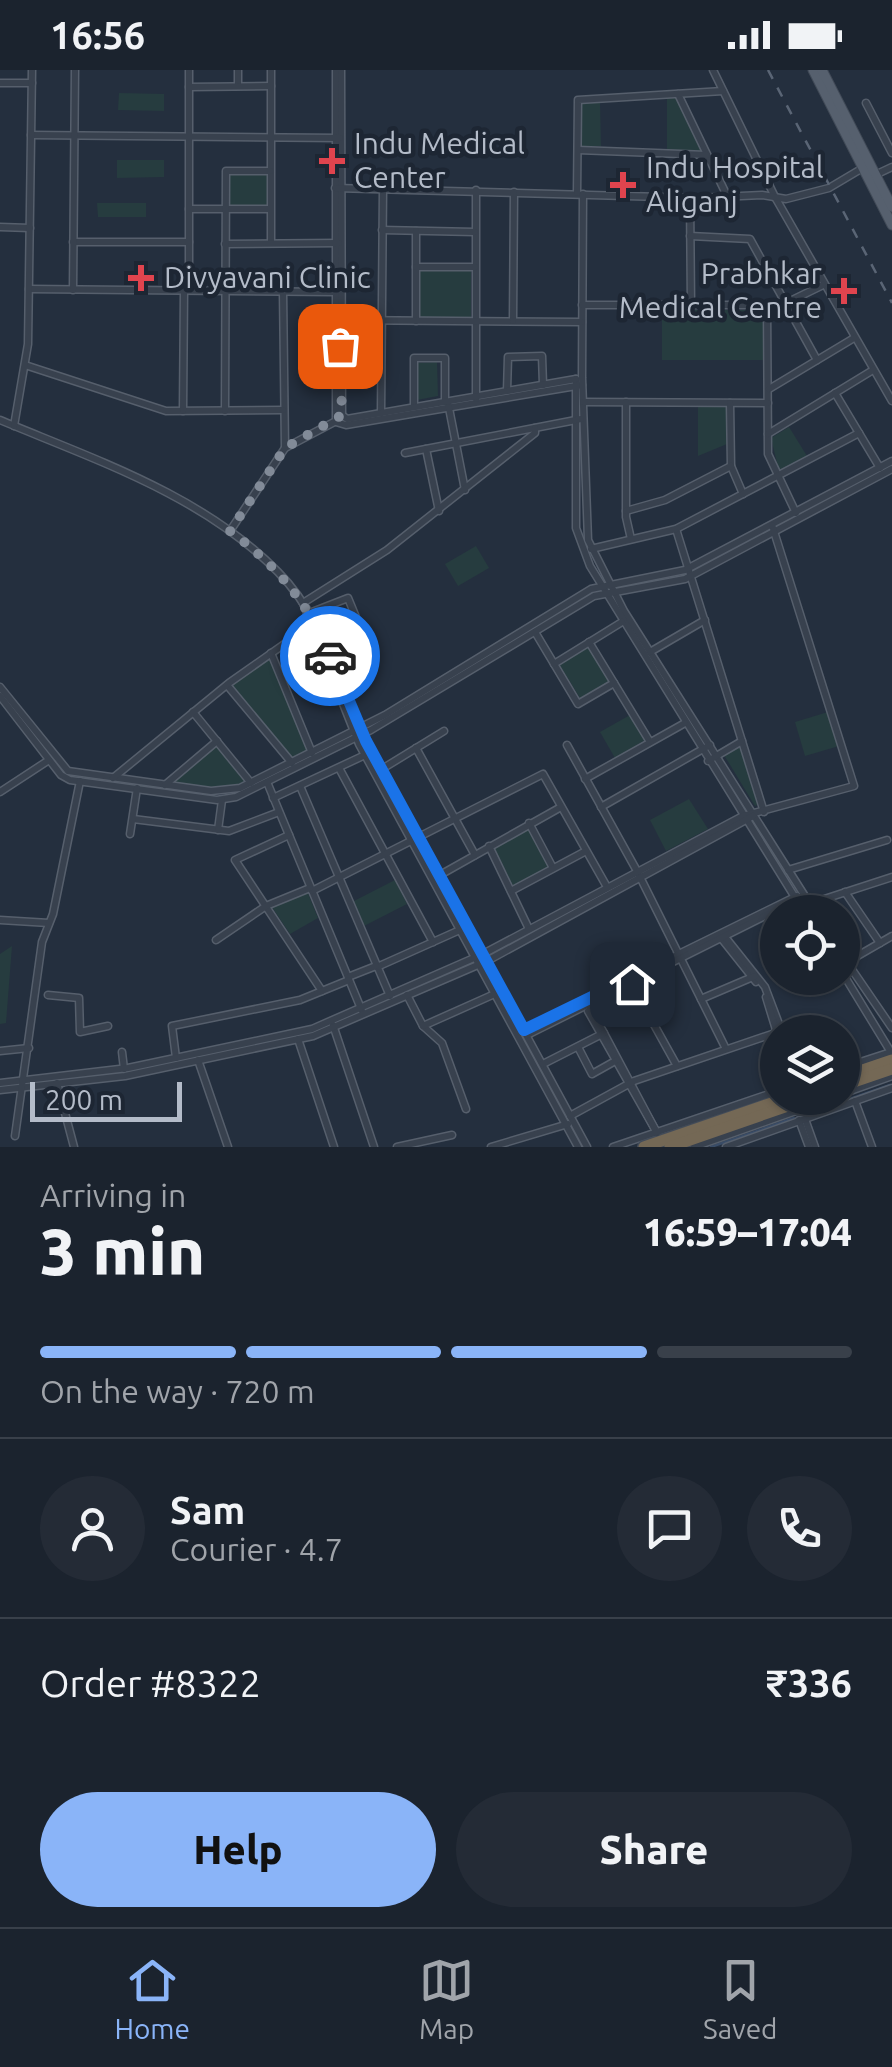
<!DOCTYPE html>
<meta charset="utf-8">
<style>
:root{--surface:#1b232e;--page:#242b36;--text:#f1f3f6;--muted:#a0a4aa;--line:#39404a;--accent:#8ab4f8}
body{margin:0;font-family:Ubuntu,sans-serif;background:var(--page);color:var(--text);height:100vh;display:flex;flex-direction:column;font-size:38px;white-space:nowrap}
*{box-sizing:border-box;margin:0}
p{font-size:32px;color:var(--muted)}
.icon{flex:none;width:55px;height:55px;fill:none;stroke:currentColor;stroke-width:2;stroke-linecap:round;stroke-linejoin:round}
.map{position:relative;height:1077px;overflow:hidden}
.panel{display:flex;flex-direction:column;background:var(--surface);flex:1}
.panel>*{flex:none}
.buttons{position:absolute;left:760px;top:825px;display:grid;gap:20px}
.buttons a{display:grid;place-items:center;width:100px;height:100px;border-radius:50%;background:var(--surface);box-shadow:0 2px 8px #0004,0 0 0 2px var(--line);font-size:50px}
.scale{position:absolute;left:30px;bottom:25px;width:152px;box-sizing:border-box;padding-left:10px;border:5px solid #b4bcc9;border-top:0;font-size:28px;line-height:35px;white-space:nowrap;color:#b4bcc9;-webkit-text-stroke:8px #1d2633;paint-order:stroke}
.pin{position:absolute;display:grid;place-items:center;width:85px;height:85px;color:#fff;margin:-42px;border-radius:20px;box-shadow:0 5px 15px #0006}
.courier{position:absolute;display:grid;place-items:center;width:100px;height:100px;margin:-50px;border:8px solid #1a73e8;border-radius:50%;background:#fff;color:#222;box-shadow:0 2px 12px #0007}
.summary em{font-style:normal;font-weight:800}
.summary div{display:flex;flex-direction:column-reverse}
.summary{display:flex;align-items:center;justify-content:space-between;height:170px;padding:0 40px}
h1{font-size:65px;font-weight:800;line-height:75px}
.bar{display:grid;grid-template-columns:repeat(4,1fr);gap:15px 10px;align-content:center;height:120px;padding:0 40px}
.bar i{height:12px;border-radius:8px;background:var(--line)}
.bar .selected{background:var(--accent)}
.bar p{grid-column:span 4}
.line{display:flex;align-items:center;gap:25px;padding:0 40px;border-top:2px solid var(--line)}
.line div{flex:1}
.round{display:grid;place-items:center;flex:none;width:105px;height:105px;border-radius:52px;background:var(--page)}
.cta{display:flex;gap:20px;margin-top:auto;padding:20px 40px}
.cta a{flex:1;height:115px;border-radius:60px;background:var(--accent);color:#111;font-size:40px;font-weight:800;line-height:115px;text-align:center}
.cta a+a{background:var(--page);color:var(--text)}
.status{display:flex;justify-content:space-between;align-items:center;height:70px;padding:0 50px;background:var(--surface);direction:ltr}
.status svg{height:28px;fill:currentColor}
.dock{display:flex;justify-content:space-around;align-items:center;height:140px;border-top:2px solid var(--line);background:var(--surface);font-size:28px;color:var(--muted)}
.dock a{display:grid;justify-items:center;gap:5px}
.dock .selected{color:var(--accent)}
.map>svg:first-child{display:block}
</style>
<div class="status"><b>16:56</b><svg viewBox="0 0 49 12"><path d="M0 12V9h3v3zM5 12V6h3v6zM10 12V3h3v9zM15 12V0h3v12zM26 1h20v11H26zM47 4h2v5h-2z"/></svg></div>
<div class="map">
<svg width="892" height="1077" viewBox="0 0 892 1077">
<rect width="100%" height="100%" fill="#242f3e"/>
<g fill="#263c3f">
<path d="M119,23L164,24V41L118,40Z"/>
<path d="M667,27H676L702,81L667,80Z"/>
<path d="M581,31H600L601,76H582Z"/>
<path d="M117,90H164V107L117,108Z"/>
<rect x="228" y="105" width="40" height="31"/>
<path d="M97,133H146V147H98Z"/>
<rect x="420" y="201" width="51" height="46"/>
<rect x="662" y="240" width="101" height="50"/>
<path d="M437,292L438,326L417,330L415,293Z"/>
<path d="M698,335H726L727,374L698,386Z"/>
<path d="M789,357L807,386L779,401L771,368Z"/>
<path d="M476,476L489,498L458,516L445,494Z"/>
<path d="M588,577L609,611L580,628L559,594Z"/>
<path d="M270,589L308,681L292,689L232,615Z"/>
<path d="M828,642L839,676L805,686L795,652Z"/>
<path d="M630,645L645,670L615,688L600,662Z"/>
<path d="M740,674L759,734L755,736L724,685Z"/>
<path d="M217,676L245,711L228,719L171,713Z"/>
<path d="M689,729L708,759L666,781L650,750Z"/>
<path d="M528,758L549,797L513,816L494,777Z"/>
<path d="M395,810L407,834L362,857L352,832Z"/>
<path d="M307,821L318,848L290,864L272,837Z"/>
<path d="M12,876L6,953L0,954V884Z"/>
</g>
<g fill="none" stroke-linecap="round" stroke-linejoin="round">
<g stroke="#394c67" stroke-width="2.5">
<path d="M807,1044L890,1015"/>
<path d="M711,1077L794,1048"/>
</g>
<defs>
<g id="minor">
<path d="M336,0V352L346,355L582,315"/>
<path d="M341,0L342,345"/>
<path d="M713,0L775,127L892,331"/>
<path d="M0,13H32"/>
<path d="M238,16V0"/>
<path d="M189,17L271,16"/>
<path d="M678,24L728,128"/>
<path d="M866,33L892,83"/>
<path d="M31,65L340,68"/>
<path d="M578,80L707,85"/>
<path d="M875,105L892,97"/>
<path d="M335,118L699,128L762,125L786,129L829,118L861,99"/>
<path d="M476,120V329"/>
<path d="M577,123L578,30L723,21"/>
<path d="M583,124L582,308L588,470L624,541L815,842"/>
<path d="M690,128L691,235"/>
<path d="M189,139H270"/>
<path d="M0,157L30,158"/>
<path d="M382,160L475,162"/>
<path d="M416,161V251"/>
<path d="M690,166L750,169L817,290"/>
<path d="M73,172H189"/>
<path d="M271,173V0"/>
<path d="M225,174L339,173"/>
<path d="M416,197H475"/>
<path d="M29,219L334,222"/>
<path d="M73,220L75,0"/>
<path d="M189,220V0"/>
<path d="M283,221L285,378"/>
<path d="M582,235H782L823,215"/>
<path d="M767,235L768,384L796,443"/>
<path d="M340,250L582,252"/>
<path d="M513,251L514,122"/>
<path d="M25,295L166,341L283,340"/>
<path d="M576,309V458L590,496L804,842"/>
<path d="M769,319L854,268"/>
<path d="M507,321L508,287L542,286L543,315"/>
<path d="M835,323L880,398"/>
<path d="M583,332L768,333"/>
<path d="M626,332V447L631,469"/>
<path d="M448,333L465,420"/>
<path d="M730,333L731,396L743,424"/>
<path d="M414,337V288H445V332"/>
<path d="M183,341L184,220"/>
<path d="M225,341L226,101H270"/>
<path d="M381,343L383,119"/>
<path d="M342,345L347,349L576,309"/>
<path d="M0,350C96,390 204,426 278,502C326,550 338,617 369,676C441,810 515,943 587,1077"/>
<path d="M14,356L28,274L32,0"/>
<path d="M768,364L873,300"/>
<path d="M426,379L439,441"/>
<path d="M405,383L581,349"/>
<path d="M626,441L665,430L731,396"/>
<path d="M676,459L764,742"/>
<path d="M230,461L285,378L338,350"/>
<path d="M591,479L676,459L859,363"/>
<path d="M303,533L359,674L578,1077"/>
<path d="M303,533L387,480L535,363V358"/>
<path d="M312,542L348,528L369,579"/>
<path d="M535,562L578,634L614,613"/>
<path d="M589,572L650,672"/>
<path d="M650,582L705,550"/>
<path d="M271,583L312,683"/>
<path d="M554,594L622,552"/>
<path d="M227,615L292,693"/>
<path d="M0,617L68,701L211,721L240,718L385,645L591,519L685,500L892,391"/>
<path d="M0,626L61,705L70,710L217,730L236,727L371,660L594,526L685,509L892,399"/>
<path d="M193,642L251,713"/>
<path d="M567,675L637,801L726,979"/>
<path d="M416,678L475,785"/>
<path d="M708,691L742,671"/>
<path d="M339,698L433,872"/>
<path d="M382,699L444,661"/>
<path d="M113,708L229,613L310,556"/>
<path d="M585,709L685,653"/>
<path d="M267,712L362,941"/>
<path d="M165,715L217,671"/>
<path d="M300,716L390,926"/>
<path d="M0,722L49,690"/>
<path d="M273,728L365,685"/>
<path d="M601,737L710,675"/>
<path d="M133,749L229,761L279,742"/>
<path d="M529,753L553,798"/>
<path d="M218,760L222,730"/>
<path d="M130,764L137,718"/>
<path d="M289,765L235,790L322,921"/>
<path d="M489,776L529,859"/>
<path d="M788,800L887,770"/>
<path d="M440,805L561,737"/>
<path d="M312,821L543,704L607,817"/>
<path d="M511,821L586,781"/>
<path d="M845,822L880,873"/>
<path d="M809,834L892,807"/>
<path d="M0,850L49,853"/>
<path d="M721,868L756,912"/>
<path d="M726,868L765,917L782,962"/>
<path d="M216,870L266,836L310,818"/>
<path d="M842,885L892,958"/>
<path d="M847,892L892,866"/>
<path d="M377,897L462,859"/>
<path d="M842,902L892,984"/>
<path d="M348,907L376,896"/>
<path d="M632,915L677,996"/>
<path d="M48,925L79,928L80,962L108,956"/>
<path d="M407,925L423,956L442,973L466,1039"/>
<path d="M766,927L777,963"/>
<path d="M701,929L755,906"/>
<path d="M589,935L657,1063"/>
<path d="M588,941L656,1061"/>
<path d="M333,955L374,1077"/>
<path d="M423,956L499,922"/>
<path d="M524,960L797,826"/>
<path d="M527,965L799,829"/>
<path d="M298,969L334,1077"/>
<path d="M578,977L592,1004L617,990"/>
<path d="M0,981L29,978"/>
<path d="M122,982L124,999"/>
<path d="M176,988L172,956L300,930L349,910"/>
<path d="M198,990L228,1077"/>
<path d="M543,994L604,963"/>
<path d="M842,998L891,982"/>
<path d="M0,1013L128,998L312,959L483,884L743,746L854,716L772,455"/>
<path d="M57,1013L74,1077"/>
<path d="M0,1020L125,1006L313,966L487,891L753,746"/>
<path d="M842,1024L892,1006"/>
<path d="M855,1031L872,1077"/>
<path d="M570,1046L634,1011L781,961"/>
<path d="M805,1049L815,1077"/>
<path d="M799,1050L809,1077"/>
<path d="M15,1066L42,872L53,844L80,711"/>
<path d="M397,1077L452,1065"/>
<path d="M491,1077L568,1054"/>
<path d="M613,1077L778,1021"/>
<path d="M694,1077L833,1028"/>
<path d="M726,1077L892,1018"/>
</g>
<g id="major">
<path d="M813,0L892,155"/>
<path d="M822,0L892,137"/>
</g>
<g id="highway">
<path d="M842,1007L892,990"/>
<path d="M842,1016L892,999"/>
<path d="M644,1077L786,1028"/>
<path d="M670,1077L811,1028"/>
</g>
</defs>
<use href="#minor" stroke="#565f6c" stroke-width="9"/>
<use href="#major" stroke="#414a57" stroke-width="11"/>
<use href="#highway" stroke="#434c59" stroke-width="14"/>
<use href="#minor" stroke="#38414e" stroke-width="6"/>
<use href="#major" stroke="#56606e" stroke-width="9"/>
<use href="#highway" stroke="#746855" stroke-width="11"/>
<path stroke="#5a6575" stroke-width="2.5" stroke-dasharray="10 10" stroke-linecap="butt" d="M768,0L892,233"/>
</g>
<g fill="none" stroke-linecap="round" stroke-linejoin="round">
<path stroke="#828b98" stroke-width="10" stroke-dasharray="0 18" d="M330,586C306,530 279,498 230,461L285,378L342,345L340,276"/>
<path stroke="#1a73e8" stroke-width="12" d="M330,586L366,671L524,960L629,909L632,914"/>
</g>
<g fill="#e0444e" stroke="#1d2633" stroke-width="4">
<path d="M327 76h10v10h10v10h-10v10h-10v-10h-10v-10h10z"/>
<path d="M618 100h10v10h10v10h-10v10h-10v-10h-10v-10h10z"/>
<path d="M136 193h10v10h10v10h-10v10h-10v-10h-10v-10h10z"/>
<path d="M839 206h10v10h10v10h-10v10h-10v-10h-10v-10h10z"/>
</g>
<g text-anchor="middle" stroke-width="9" stroke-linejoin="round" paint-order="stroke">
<g font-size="30" fill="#b4bcc9" stroke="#1d2633" text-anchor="start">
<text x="354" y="84">Indu Medical<tspan x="354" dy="34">Center</tspan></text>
<text x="646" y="108">Indu Hospital<tspan x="646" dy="34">Aliganj</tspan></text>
<text x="822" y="214" text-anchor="end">Prabhkar<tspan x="822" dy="34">Medical Centre</tspan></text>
<text x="164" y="218">Divyavani Clinic</text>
</g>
</g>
</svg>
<div class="buttons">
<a><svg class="icon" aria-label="locate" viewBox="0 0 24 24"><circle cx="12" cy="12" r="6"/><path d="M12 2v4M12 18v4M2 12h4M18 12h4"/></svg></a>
<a><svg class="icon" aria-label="layers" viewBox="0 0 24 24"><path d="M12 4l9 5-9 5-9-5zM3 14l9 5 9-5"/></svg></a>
</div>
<div class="scale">200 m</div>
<div class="pin" style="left:340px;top:276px;background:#ea580c"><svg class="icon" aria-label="bag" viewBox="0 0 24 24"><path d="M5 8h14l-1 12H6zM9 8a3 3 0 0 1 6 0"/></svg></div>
<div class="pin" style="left:632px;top:914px;background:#1f2937"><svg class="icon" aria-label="home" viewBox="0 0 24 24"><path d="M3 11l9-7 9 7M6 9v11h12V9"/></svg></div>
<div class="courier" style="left:330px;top:586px"><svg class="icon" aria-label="car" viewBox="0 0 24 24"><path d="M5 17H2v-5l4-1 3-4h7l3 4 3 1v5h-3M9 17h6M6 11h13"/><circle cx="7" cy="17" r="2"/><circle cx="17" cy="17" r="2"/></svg></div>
</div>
<section class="panel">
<div class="summary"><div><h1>3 min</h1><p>Arriving in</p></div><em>16:59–17:04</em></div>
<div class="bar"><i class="selected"></i><i class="selected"></i><i class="selected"></i><i></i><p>On the way · 720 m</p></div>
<div class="line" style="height:180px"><a class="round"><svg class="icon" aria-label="person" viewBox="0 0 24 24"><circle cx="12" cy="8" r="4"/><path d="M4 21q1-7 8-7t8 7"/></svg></a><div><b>Sam</b><p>Courier · 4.7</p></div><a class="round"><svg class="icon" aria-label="chat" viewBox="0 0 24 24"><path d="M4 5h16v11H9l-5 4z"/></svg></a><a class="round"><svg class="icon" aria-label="phone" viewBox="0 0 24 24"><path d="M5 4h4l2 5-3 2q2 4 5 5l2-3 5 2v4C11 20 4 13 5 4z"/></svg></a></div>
<div class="line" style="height:130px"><div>Order #8322</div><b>₹336</b></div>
<div class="cta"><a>Help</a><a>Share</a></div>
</section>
<nav class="dock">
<a class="selected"><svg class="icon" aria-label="home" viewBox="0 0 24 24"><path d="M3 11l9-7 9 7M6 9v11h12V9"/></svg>Home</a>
<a><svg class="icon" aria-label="map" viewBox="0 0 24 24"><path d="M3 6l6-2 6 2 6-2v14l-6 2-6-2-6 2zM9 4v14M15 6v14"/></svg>Map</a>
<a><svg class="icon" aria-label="saved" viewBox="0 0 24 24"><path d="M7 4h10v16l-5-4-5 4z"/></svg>Saved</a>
</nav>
